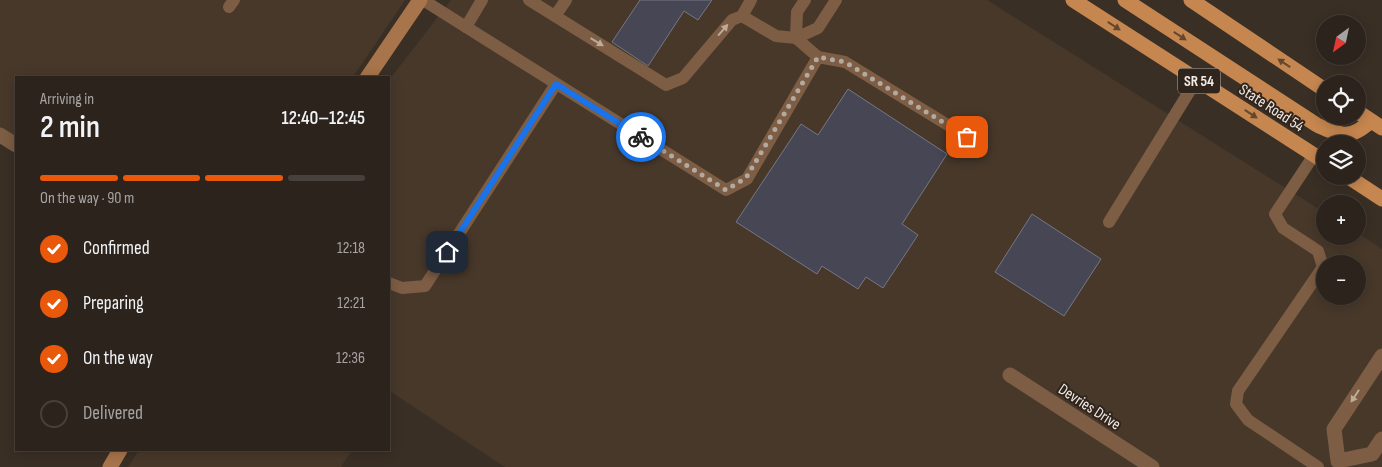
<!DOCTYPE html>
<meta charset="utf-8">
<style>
:root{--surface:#2c231c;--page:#342b25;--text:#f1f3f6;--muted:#a6a4a3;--line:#48403b;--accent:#ea580c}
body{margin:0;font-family:"Sofia Sans Condensed",sans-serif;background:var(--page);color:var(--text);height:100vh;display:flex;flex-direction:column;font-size:19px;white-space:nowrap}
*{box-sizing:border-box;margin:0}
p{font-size:16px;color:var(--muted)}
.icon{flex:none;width:28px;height:28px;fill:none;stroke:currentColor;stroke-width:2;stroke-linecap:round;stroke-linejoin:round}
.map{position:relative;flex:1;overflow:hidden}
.sheet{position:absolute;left:15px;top:76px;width:375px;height:375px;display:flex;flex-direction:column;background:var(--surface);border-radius:0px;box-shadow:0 2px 12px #0003,0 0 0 1px var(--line)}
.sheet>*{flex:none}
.needle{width:32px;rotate:213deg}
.fabs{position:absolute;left:1316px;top:15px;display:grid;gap:10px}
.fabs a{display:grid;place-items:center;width:50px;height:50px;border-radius:50%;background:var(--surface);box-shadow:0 2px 12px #0003,0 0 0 1px var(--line);font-size:25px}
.pin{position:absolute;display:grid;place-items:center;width:42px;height:42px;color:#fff;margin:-21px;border-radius:10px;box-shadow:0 2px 8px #0006}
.courier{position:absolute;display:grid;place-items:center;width:50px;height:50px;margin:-25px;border:4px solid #1a73e8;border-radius:50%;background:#fff;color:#222;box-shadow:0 1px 6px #0007}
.overview em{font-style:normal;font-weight:600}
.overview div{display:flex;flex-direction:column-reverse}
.overview{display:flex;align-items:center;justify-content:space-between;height:85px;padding:0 25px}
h1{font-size:32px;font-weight:600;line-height:38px}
.bar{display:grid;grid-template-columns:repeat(4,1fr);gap:8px 5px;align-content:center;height:60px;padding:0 25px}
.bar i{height:6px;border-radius:4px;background:var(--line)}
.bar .selected{background:var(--accent)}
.bar p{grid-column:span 4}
ol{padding:0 25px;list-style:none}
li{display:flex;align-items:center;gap:15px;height:55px}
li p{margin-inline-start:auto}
li .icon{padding:5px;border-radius:50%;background:var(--accent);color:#fff;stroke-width:4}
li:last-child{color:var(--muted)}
li i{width:28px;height:28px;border:2px solid var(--line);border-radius:50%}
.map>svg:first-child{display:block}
</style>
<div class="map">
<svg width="1382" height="467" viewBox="0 0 1382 467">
<rect width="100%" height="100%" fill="#3a2f25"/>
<g fill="#47382a" fill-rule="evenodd">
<path d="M0,0H405L353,77L16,78V145L0,133Z"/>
<path d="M451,0H987L1325,213V236H1358V233L1382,249V467H505L391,392L389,394V80ZM1325,264H1358V296H1325Z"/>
<path d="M139,450H352L341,467H128Z"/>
</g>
<g fill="#464654" stroke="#767786">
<path d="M640,0H712L698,20L684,11L648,66L612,42Z"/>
<path d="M848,89L947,154L902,224L918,235L883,288L866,277L858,289L822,266L817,274L736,222L801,124L818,135Z"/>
<path d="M1032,214L1101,259L1064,316L995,272Z"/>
</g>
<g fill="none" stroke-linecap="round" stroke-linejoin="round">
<g stroke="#7d5d43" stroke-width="12">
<path d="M423,0L726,190L747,179L818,57L845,62L982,146"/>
<path d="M529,0L666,85L683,78L732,20L742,16L751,0"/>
<path d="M805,0L797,12L796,38L818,28L836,0"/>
<path d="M229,7L234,0"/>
<path d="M555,16L566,0"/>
<path d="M742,16L776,36L796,38L818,57"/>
<path d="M466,27L482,0"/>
<path d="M1314,155L1275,214L1283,228L1318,251L1323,267L1238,391L1236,404L1248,420L1318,467"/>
<path d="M1109,222L1197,79"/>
<path d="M389,283L402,288L425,286L556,84"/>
</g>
<g stroke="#7d5d43" stroke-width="15">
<path d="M0,135L16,145"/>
<path d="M1382,356L1334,429L1338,461L1372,454L1382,439"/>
<path d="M1010,375L1152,467"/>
</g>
<g stroke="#a7744b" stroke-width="15">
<path d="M367,78L420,0"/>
<path d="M110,467L120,450"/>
</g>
<g stroke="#c6864f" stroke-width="15">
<path d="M1073,0L1325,162"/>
<path d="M1125,0L1317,125C1342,136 1350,140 1371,121"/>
<path d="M1191,0L1325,90"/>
<path d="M1358,112L1382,128"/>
<path d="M1347,176L1382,199"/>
</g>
</g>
<defs><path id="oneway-solid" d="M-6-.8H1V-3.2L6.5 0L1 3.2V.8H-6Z" transform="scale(1.25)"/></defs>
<g fill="#64472e">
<use href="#oneway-solid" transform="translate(1114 26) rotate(33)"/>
<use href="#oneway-solid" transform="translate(1180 36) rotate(33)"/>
<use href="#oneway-solid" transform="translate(1284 63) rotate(-146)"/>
<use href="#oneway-solid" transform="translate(1251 114) rotate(33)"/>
</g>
<g fill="#bdab9c">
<use href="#oneway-solid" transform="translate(723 30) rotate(-49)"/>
<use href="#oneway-solid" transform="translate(597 42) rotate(31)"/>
<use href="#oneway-solid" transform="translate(1355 396) rotate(123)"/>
</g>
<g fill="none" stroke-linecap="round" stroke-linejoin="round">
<path stroke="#b2a9a1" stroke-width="5" stroke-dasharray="0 9" d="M641,137L726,190L746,178L818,57L845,62L967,137"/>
<path stroke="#1a73e8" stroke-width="6" d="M447,252L556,84L641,137"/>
</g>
<g text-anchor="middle" stroke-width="4" stroke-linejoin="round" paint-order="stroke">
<rect fill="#30251c" stroke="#b8afa8" stroke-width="1" x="1178" y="68.5" width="42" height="25" rx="4"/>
<g font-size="15" font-weight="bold" fill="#f2eae4">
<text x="1199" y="86">SR 54</text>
</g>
<g font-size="16" fill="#f2eae4" stroke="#30251c">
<text transform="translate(1272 107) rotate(33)" y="6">State Road 54</text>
<text transform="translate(1090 406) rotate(33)" y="6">Devries Drive</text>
</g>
</g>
</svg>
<div class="fabs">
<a><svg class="needle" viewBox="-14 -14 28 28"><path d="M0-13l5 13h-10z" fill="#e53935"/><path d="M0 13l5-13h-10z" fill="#a6a4a3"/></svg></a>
<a><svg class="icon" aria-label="locate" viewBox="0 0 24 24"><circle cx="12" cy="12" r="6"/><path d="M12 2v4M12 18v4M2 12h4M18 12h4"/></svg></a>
<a><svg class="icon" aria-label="layers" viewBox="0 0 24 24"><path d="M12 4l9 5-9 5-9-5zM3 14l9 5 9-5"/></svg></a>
<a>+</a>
<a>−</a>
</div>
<div class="pin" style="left:967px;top:137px;background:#ea580c"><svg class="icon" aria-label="bag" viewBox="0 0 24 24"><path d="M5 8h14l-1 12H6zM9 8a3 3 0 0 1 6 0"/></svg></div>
<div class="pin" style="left:447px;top:252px;background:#1f2937"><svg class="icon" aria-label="home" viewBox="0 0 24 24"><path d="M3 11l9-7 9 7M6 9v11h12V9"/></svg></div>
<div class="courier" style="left:641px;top:137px"><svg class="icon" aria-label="bike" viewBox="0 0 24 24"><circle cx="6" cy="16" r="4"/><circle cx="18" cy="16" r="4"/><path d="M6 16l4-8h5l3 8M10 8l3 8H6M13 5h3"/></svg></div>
<section class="sheet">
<div class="overview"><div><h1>2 min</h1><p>Arriving in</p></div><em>12:40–12:45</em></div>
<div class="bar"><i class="selected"></i><i class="selected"></i><i class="selected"></i><i></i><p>On the way · 90 m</p></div>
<ol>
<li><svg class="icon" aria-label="check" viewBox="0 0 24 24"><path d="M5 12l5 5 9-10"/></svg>Confirmed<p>12:18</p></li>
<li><svg class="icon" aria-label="check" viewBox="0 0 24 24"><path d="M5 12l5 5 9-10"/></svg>Preparing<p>12:21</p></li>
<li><svg class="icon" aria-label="check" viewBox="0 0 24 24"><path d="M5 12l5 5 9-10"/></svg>On the way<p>12:36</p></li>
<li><i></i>Delivered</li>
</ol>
</section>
</div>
